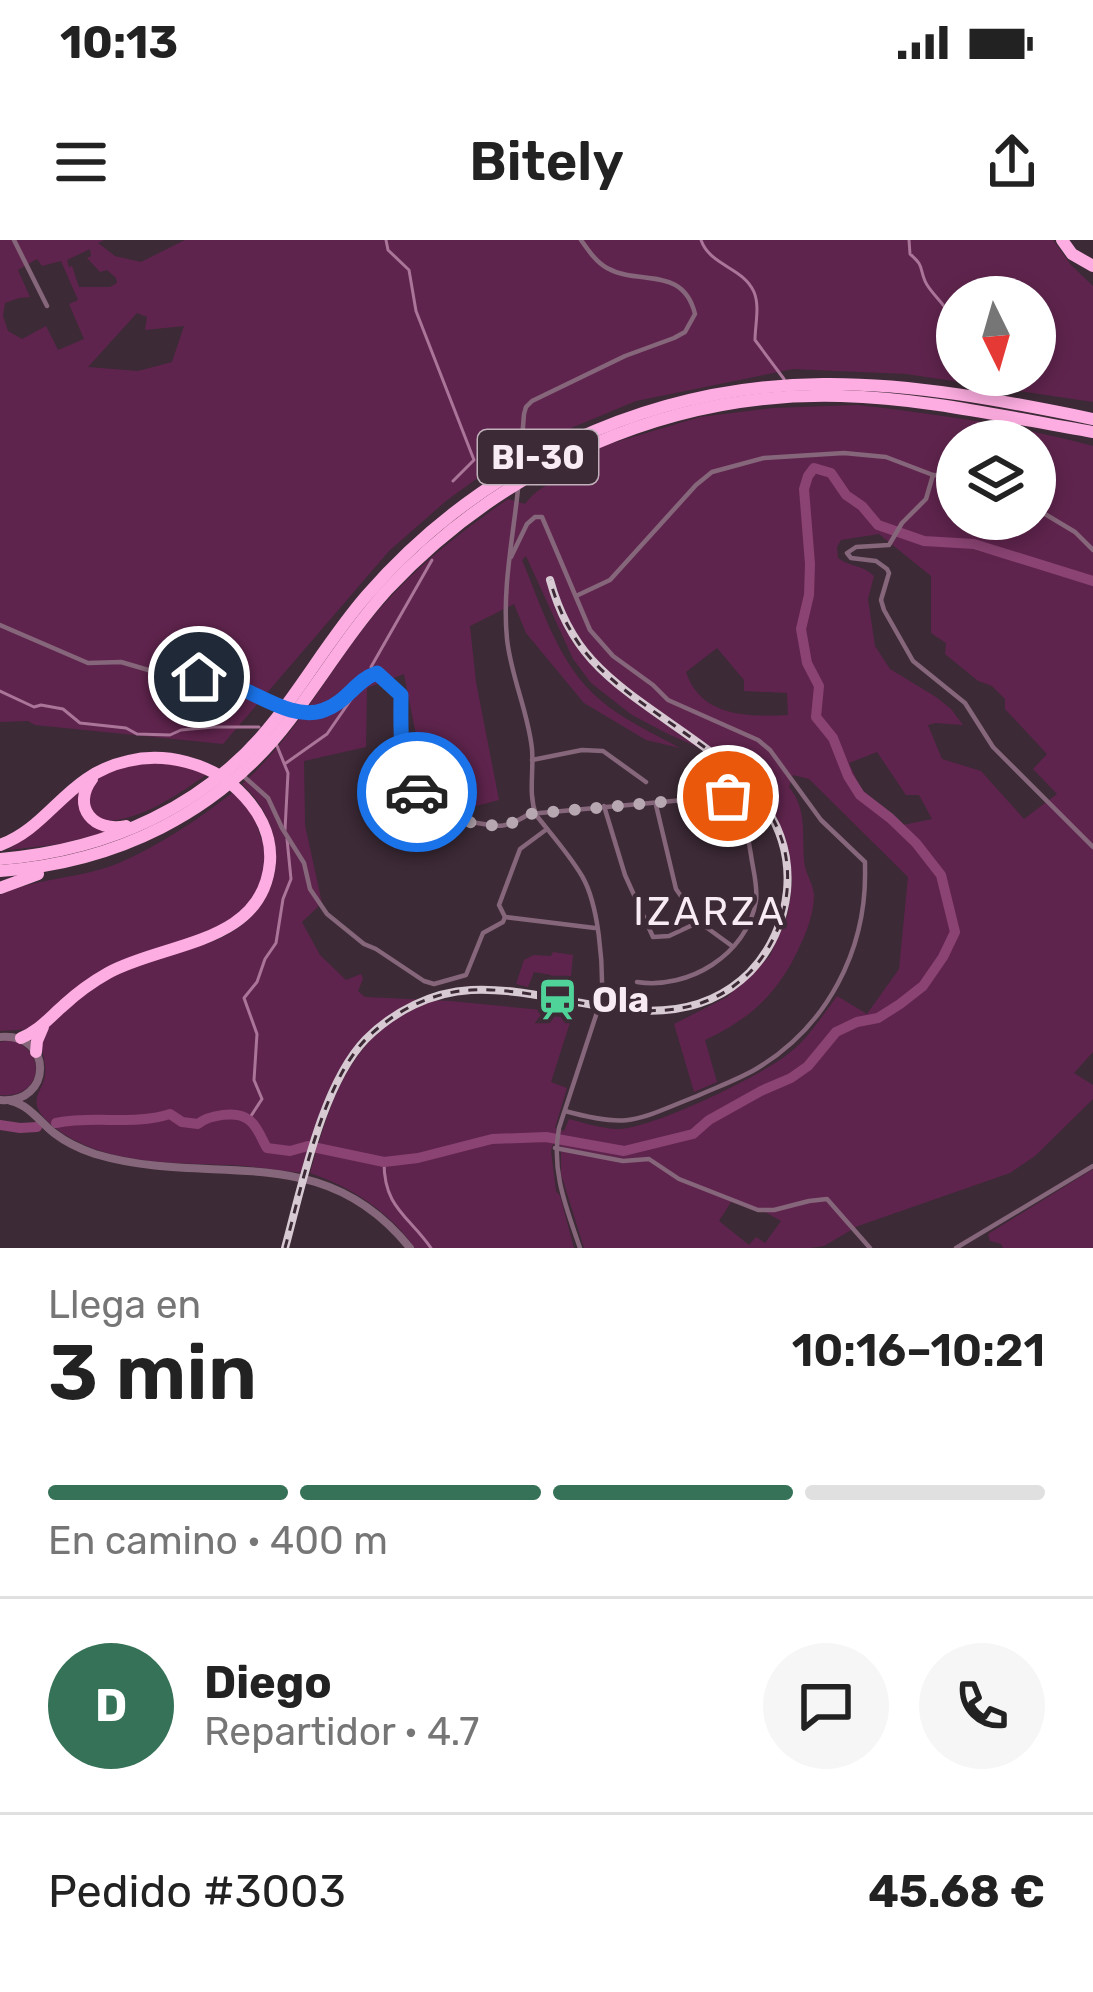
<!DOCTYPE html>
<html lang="es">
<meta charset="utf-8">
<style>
:root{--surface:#fff;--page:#f6f6f6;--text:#222;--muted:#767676;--line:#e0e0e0;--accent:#367258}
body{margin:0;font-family:Rubik,sans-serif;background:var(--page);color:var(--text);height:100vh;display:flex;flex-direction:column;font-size:45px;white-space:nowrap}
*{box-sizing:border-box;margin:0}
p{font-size:39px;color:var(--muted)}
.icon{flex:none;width:66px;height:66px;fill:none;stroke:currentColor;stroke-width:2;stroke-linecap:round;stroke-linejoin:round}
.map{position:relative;height:1008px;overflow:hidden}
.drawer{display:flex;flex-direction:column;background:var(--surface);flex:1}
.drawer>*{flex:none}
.needle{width:78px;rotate:175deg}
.buttons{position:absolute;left:936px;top:36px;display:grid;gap:24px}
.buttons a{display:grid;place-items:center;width:120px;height:120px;border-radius:50%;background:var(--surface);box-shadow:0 6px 18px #0003;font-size:60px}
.pin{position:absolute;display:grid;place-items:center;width:102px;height:102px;color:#fff;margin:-51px;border:6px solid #fff;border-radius:50%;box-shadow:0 3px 12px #0007}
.courier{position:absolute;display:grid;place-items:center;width:120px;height:120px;margin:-60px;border:9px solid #1a73e8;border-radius:50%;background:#fff;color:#222;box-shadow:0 3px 15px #0007}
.head em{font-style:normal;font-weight:600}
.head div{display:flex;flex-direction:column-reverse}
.head{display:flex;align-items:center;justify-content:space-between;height:204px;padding:0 48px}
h1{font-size:78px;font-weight:600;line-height:90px}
.bar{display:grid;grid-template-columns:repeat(4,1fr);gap:18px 12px;align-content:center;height:144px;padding:0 48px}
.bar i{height:15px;border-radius:9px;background:var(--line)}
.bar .on{background:var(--accent)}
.bar p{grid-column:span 4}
.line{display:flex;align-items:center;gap:30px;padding:0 48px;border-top:3px solid var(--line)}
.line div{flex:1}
.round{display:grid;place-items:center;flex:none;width:126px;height:126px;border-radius:63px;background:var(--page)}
.status{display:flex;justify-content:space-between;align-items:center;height:84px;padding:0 60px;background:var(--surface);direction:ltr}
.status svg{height:33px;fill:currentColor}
header{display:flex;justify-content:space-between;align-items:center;height:156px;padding:0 48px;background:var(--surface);font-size:54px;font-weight:600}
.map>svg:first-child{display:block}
</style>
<div class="status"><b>10:13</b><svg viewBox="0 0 49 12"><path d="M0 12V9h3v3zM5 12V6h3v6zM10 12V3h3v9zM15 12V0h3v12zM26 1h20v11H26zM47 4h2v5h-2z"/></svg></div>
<header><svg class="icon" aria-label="menu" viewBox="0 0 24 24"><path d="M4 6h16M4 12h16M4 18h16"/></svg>Bitely<svg class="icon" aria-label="share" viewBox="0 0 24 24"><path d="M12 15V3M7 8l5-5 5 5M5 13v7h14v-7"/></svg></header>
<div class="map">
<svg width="1093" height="1008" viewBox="0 0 1093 1008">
<rect width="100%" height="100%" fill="#3c2a36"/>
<g fill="#5f244d" fill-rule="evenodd">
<path d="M0,0H104L98,3L115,16L141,22L185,0H1053L1071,25L1093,46V162L906,134L793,129L636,161L547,198L525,212L505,218L446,261L389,311L223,504L35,485L28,481L0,482ZM90,9L91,16L87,18L100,32L107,30L116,38L117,43L110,47H79L72,26L69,27L67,20ZM37,19L42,26L61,21L78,60L69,64L84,99L58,110L46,86L22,99L8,91L3,76L5,63L19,58L30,57L18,30ZM957,57H1035V135H957ZM137,73L147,77L145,90L184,86L172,122L138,131L88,127Z"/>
<path d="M857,165C936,174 1016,185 1093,206V812L1074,833L1093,845V859L1035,916L1010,933L858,986L824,1006L810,1008H584L561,934V906L553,904L551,911L556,951L560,956L574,1008H415C388,971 353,948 310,933C326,879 336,835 377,793L373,790C330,824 319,884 304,933C280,931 255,926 231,925C172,923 103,925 54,887C47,881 40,875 37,866C35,855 41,850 44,840C50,821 34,805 47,788C75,752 120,729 163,716C186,709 212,705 232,692C289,658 289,587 242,544C294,498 325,437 368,383C408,333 456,295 508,259L525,264C544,238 579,236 596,208L700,177L773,168ZM957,201H1035V279H957ZM879,294L931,336V393L946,403L945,414L978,441L992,446L1005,459V469L1047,514L1033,529L1057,554L1024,579L981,531L942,519L928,485L935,483L963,485L951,469L936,457L890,429L875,406L868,359L874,336C863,325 850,327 838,318L837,307L841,300ZM526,316L573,419L591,443L632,475L670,495L724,518L745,534L768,563L787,605L792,641L790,660L787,676L770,716L727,757L674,784L694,852L717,842L705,800C749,780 778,753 798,710C806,693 814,674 814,655C813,642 804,632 804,619C802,591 807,570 789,547L793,535L809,539L908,637L899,729L867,774L837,756C822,776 808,799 788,814C759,837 650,890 616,889C600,888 584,883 569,879L564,891L555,888L567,848L551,842L573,773L450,761L365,757L358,751L363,739L361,734L346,740L320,715L302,682L322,663L305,585L304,521L366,507L367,448L404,434L422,525L446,559L476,566L499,560L476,442L470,386L514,364L526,393L584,463L646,500L680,508C653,493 623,480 599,459C559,425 542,368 522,320ZM717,408L744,440V451L787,453L788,475C747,477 701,477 686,432ZM877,512L906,555H919L932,579L903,585L861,549L849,523ZM731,962L765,972L781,981L765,1003L756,997L749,1005L719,981Z"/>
<path d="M160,522L186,526L206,535C177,555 139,582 102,581C94,573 88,567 90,555C96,524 136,524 160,522Z"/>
<path d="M80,550C82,571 83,584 105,592L60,604L8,610L37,589Z"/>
<path d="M232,553L243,562L254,577L266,613L262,642L250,666L218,690L154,710L31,789L0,791V655C38,637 81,639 119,623C160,605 196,581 232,553Z"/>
<path d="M553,712L573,715L571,736H567L565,749L549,746L551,735L534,732L528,747L516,744L524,720L534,715L551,716Z"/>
<path d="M12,800C50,814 40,859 0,855V802Z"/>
<path d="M1093,929V1008H1003L1001,1004L990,1001L988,994Z"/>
</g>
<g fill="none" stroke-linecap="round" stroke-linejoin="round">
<g stroke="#ab7599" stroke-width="3">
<path d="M386,0L388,10L409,30L416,71L474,220L453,241"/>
<path d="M701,0C710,26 743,27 754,52C760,66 755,86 755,100L784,139"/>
<path d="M909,0L910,14C924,26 919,26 925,41C930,53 944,62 951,77"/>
<path d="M371,427L432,320"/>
<path d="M0,451L34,467L41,465L63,469L80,483L126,488L137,494L170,495L181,490L213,487H259"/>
<path d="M275,501L288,533L285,590"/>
<path d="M286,523L327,494L359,448"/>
<path d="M249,879L262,859L254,840L257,794L244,758L257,742L265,719L276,703L283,659L291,639L287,599"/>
<path d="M384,922C384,968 408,975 431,1008"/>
</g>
<g stroke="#8a4373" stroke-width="10">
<path d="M56,883C95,875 132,886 170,874L182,882L198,884C209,875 237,870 249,880C257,885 262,900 267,908L290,911L308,906L384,922L418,918L492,899L546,897L624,911L693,894L709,880L761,851L791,838L808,826L836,792L857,782L878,778L900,764L923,746L943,717L955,692L941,635L916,603L890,578L860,555L848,536L833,498L816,477L819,446L807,423L801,389L809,355L810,324L804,249L808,236L814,228L831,233L846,255L862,266L878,285L924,301L974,304L1093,341"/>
<path d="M0,885L20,888L37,887"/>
</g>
<g stroke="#86667a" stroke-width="4.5">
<path d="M14,0L47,66"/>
<path d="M520,225L524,174L526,167L532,161L625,116L674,98L685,92L695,74C683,25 639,46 607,28C596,22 588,10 581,0"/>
<path d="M933,235L926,259L902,283L889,305L856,307L847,313L851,318L876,321L887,329L889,333L881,360L884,370L913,421L965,463L993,507L1093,607"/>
<path d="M518,249C513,298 502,349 507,399C511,437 528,471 532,509C534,532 528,553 536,575C551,594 569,614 582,636C599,665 603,724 602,757L559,888C551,931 566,967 580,1008"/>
<path d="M1035,268L1075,292L1093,310"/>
<path d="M511,317L527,284L535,277H542L590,390L613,416L653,445L668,460L758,500L770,510L821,580L865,622V628C867,710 827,787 756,829C737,840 717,847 697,856C636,880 631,889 565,871"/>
<path d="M576,356L610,340L696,245L712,232L764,218L844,213L886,217L933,235L957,237"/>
<path d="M0,385L88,423L121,422L162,434L218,440L283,467"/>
<path d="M300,471C333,476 345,451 369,435L374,433L382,435L401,455C401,495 398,551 439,575C447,580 457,580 466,581C497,586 502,591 529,574L728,556C746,572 747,593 751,615C753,630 758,646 756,661C747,715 688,750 637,742"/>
<path d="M532,520L582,510L603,511L646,542"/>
<path d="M241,534L268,558L282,588L304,623L310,649L327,674L364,704L376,709L424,741L434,744L466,735L483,693L503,682L505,677L595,688"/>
<path d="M656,565L676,649L699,682L732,706"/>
<path d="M604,566L625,635L653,697L669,696L699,682"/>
<path d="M505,677L499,665L520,609L547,589"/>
<path d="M555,908L623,921L649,919L679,939L758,970H774L809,961L827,959L870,1008"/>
<path d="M956,1008L1093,926"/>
</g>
<g stroke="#86667a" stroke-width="8">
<path d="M0,797C54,792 53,865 0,860"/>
<path d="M11,861C29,865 40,882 54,893C67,903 80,909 95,914C212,949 320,896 410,1008"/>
</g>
<g stroke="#fdade1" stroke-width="12">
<path d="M1062,0L1072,14L1093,26"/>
<path d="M92,539C71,567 94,593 126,586"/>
<path d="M0,605C50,587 67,534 128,521C165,512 210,523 238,550C258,569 272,594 270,622C263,705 164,702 108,733C92,742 77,753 64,765C49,778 39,791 21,798"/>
<path d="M0,619C108,610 207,567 275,480C307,439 333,394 367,355C481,224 648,145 823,144C913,143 1005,161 1093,179"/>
<path d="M0,631C115,623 218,574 289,481C322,438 350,391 387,350C504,225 669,151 841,156C925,158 1010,178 1093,192"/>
<path d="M0,648L38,634"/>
<path d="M36,812L37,801L43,787"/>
</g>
<defs>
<path id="rail" d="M285,1008C302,946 322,844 366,799C394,771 432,752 471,750C564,745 672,810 750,732C771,710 784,681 787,651C798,531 658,493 592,420C571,397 558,369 550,340"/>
</defs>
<use href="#rail" stroke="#d8cad3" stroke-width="8"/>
<use href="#rail" stroke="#3c2a36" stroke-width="3" stroke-dasharray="9" stroke-linecap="butt"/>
</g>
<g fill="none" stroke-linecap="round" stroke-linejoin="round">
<path stroke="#b6a7b1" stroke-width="12" stroke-dasharray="0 21.6" d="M417,552L433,571L446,579L504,587L529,574L728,556"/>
<path stroke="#1a73e8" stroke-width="15" d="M199,437C211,439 223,441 235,446C262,456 295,481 324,470C346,463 356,440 377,433L401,455C401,487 398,524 417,552"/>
</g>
<defs>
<symbol id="station-bare" viewBox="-9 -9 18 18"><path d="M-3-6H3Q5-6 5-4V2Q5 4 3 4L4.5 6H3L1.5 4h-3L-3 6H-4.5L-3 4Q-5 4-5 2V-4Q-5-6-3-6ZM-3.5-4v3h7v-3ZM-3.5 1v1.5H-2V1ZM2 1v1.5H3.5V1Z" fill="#4fd399" stroke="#3c2a36" stroke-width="2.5" paint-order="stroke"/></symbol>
</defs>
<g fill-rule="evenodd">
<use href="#station-bare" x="528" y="730" width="59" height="59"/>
</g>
<g text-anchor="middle" stroke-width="9" stroke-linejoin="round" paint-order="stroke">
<rect fill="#3c2a36" stroke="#c0b1ba" stroke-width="3" x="478" y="190" width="120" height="54" rx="9"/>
<g font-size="33" font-weight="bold" fill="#f8ebf3">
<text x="538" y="229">BI-30</text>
</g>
<g font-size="36" font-weight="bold" fill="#f8ebf3" stroke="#3c2a36" text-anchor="start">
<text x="592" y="772">Ola</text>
</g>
<g font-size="39" letter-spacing="3" fill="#f8ebf3" stroke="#3c2a36">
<text x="710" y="685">IZARZA</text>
</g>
</g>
</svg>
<div class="buttons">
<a><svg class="needle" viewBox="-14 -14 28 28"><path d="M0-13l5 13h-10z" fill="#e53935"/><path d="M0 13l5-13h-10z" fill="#767676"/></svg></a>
<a><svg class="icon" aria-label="layers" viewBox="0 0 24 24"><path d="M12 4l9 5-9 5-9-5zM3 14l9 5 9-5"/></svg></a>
</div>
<div class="pin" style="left:728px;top:556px;background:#ea580c"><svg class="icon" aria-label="bag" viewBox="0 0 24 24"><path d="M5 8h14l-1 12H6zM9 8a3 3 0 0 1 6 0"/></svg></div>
<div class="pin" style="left:199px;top:437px;background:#1f2937"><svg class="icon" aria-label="home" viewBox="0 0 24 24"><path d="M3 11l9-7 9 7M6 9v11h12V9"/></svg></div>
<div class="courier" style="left:417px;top:552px"><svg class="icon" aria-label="car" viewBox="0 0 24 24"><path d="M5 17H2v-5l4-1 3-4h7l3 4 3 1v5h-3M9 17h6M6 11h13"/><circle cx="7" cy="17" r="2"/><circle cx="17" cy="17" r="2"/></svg></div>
</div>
<section class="drawer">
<div class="head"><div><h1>3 min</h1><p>Llega en</p></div><em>10:16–10:21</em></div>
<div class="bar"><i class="on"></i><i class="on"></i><i class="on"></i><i></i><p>En camino · 400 m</p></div>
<div class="line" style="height:216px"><b class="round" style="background:var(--accent);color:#fff">D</b><div><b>Diego</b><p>Repartidor · 4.7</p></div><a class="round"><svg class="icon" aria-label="chat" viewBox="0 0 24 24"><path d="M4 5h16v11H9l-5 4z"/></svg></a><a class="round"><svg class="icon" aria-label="phone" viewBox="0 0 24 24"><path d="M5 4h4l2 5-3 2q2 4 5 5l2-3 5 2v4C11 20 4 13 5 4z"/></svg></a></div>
<div class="line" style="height:156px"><div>Pedido #3003</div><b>45.68 €</b></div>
</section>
